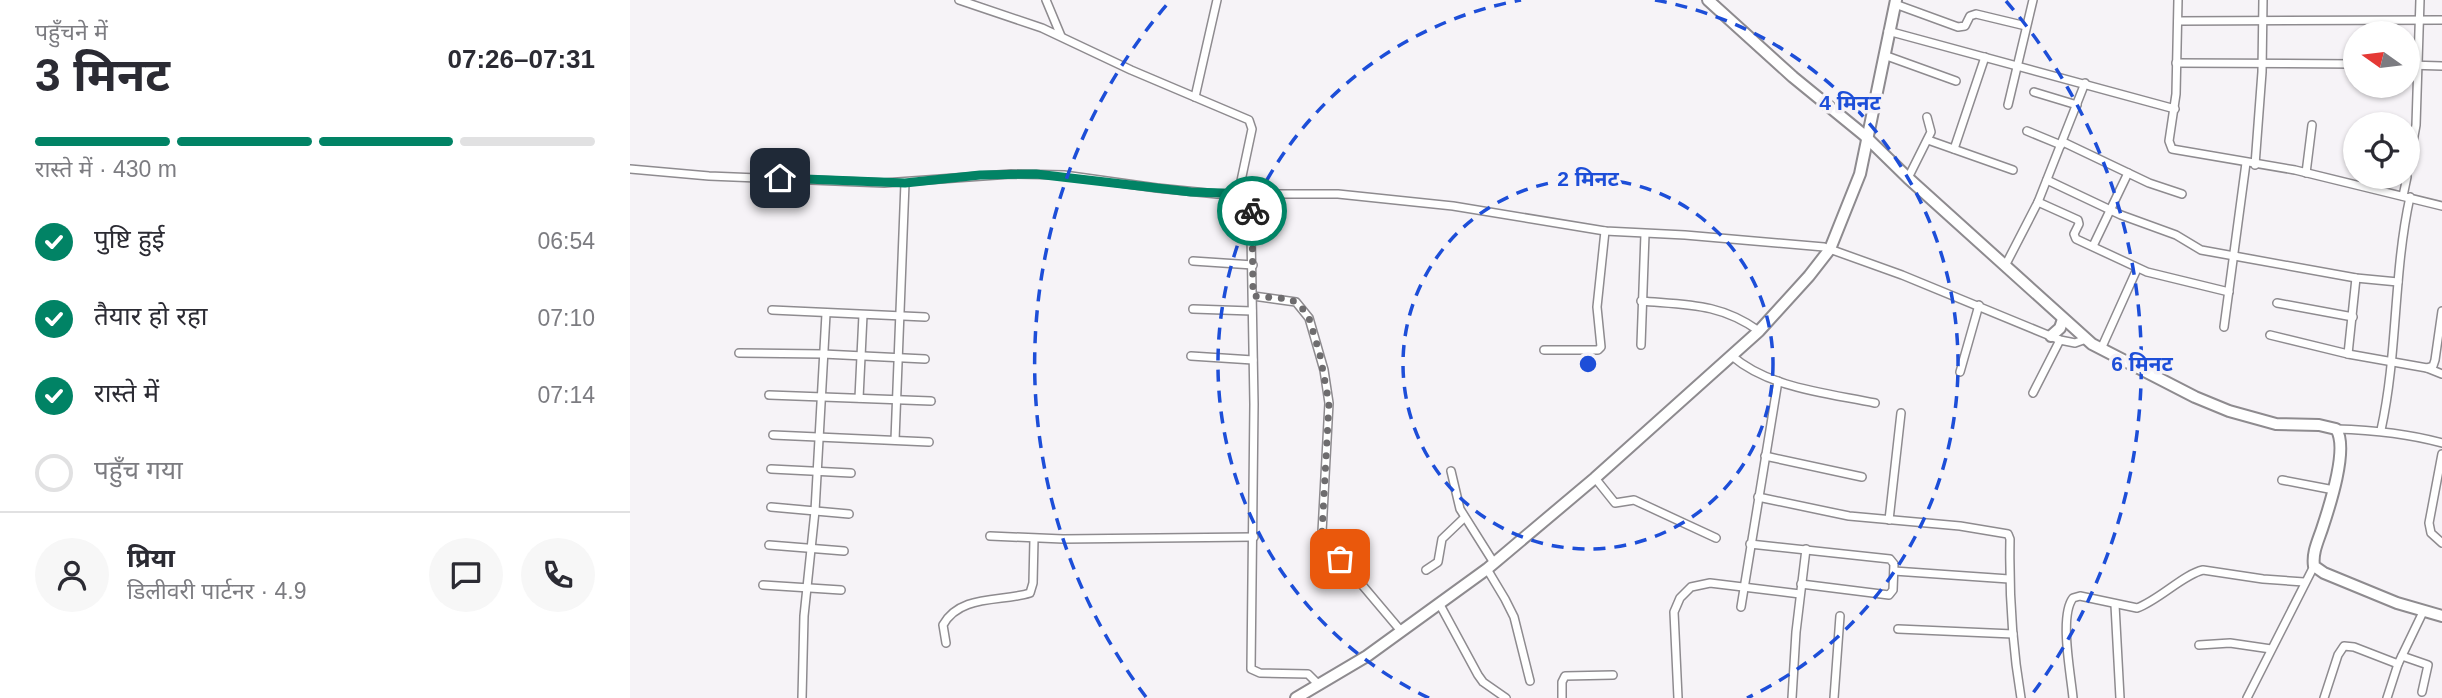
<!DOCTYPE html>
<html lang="hi">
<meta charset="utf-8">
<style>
:root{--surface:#fff;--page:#f7f7f7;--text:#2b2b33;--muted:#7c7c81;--line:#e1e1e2;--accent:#018365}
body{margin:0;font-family:Helvetica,"Noto Sans Devanagari",sans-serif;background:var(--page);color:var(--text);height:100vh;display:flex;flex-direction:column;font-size:26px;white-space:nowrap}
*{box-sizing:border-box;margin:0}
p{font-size:23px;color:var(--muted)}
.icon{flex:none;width:38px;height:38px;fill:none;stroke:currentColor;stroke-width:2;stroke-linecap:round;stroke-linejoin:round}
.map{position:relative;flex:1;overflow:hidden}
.panel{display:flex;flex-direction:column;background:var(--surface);width:630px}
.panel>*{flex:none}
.needle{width:46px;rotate:284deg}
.buttons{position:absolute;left:1713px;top:21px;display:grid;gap:14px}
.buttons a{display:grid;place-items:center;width:77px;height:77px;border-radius:50%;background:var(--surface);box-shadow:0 2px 5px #0004;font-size:35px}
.pin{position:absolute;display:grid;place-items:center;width:60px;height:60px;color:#fff;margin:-30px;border-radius:14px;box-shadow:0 4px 10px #0006}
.courier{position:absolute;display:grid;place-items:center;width:70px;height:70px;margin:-35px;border:5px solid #018365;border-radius:50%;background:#fff;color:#222;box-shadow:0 2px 9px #0007}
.overview em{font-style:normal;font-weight:700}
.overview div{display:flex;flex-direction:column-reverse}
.overview{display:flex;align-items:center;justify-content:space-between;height:119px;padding:0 35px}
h1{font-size:46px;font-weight:700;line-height:52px}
.bar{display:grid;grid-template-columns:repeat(4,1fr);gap:10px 7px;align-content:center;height:84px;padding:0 35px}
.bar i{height:9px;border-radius:5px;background:var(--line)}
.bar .on{background:var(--accent)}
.bar p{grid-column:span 4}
.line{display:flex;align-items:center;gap:18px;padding:0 35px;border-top:2px solid var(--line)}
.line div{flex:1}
.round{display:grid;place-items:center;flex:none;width:74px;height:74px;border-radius:37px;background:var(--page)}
ol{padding:0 35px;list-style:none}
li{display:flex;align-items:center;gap:21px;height:77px}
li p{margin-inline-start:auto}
li .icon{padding:7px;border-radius:50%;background:var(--accent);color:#fff;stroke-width:4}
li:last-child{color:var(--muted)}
li i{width:38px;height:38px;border:4px solid var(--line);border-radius:50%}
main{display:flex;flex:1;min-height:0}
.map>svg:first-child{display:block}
</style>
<main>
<section class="panel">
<div class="overview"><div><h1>3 मिनट</h1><p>पहुँचने में</p></div><em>07:26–07:31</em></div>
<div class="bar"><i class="on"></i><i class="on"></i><i class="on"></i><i></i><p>रास्ते में · 430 m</p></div>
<ol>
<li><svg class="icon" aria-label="check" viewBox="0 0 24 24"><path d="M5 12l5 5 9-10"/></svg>पुष्टि हुई<p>06:54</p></li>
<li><svg class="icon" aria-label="check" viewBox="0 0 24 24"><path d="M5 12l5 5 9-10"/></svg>तैयार हो रहा<p>07:10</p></li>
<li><svg class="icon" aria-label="check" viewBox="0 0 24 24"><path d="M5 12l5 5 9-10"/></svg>रास्ते में<p>07:14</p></li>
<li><i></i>पहुँच गया</li>
</ol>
<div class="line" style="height:126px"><a class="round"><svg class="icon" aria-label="person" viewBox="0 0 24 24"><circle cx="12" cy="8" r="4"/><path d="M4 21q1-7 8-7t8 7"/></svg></a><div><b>प्रिया</b><p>डिलीवरी पार्टनर · 4.9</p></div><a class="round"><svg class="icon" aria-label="chat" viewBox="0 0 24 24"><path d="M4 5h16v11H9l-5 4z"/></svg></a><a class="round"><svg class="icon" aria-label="phone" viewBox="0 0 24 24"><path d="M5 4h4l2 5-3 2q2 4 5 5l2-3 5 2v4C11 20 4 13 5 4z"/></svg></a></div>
</section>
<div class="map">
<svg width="1812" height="698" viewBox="0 0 1812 698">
<rect width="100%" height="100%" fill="#f6f3f7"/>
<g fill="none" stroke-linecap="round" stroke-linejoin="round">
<defs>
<g id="minor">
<path d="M329,0L412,28L501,70L619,120L622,129L608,195"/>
<path d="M416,0L431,36"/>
<path d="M1548,0L1546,94L1539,141L1542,149L1665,170L1812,206"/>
<path d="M1265,4L1328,27L1335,26L1340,16L1346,14L1396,26"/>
<path d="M1548,21L1812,20"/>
<path d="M1258,31L1545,109"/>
<path d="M1254,55L1326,81"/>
<path d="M1546,63L1726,64"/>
<path d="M1778,65L1812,66"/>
<path d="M1404,92L1447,105"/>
<path d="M565,97L587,0"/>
<path d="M1378,105L1403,0"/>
<path d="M1397,131L1431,145"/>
<path d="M1298,140L1383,170"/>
<path d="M1433,142L1519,183L1552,194"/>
<path d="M1324,149L1355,57"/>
<path d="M1625,165L1632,72L1633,0"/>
<path d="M0,169L79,176L254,183L381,174L434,175L527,188L587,194H708L823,206L975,231L1055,235L1194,247L1272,275L1430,340L1445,343L1456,339"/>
<path d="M1778,169L1786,125L1790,0"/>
<path d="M1676,173L1682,125"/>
<path d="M1278,178L1301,132L1297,117"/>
<path d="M1417,180L1491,215L1546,235L1571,250L1726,278L1768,282"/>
<path d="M623,194L621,233L624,404L621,669L630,673L678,674L689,685"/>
<path d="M1773,196L1777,177"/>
<path d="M1408,202L1448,220L1449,224L1444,234L1446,239L1517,272L1599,292"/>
<path d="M1463,246L1498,173"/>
<path d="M563,261L623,265"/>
<path d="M1375,266L1408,202L1455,83"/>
<path d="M623,296L666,302L679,318L694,370L699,403L692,532L695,541L771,631"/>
<path d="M1011,301C1057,305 1090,303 1129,331"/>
<path d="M1647,303L1723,317"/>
<path d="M563,309L622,311"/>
<path d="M142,310L295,317"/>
<path d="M1594,327L1616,163"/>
<path d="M1640,335L1718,354L1797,368L1803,366L1805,360L1812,311"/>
<path d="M1011,345L1015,234"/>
<path d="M1471,349L1507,269"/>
<path d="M914,350H968L971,347L967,307L975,231"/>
<path d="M109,353L193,354L295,359"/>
<path d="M1718,354L1726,278"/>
<path d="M561,356L623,360"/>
<path d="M1102,356C1139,388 1197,393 1245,403"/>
<path d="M1797,368L1812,374"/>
<path d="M1330,372L1349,305"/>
<path d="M1403,393L1430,340"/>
<path d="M139,395L301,401"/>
<path d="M229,398L233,315"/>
<path d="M1706,429C1743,430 1776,433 1812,443"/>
<path d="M1751,430C1768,353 1763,274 1780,197"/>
<path d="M143,435L299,442"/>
<path d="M265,440L275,183"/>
<path d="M1812,454L1799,523L1801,533L1812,543"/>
<path d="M1135,456L1232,477"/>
<path d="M141,469L221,473"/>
<path d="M821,471L830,509L864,563"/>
<path d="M965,478L985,503L1004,500L1086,538"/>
<path d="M1652,480L1704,490"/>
<path d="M1128,497L1219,516L1330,526L1378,534L1380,539C1379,592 1382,645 1391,698"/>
<path d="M141,507L219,514"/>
<path d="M1259,520L1271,413"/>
<path d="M360,536L433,539L624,537"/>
<path d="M1120,544L1260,559L1264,564L1263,590L1259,595L1171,584"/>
<path d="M139,545L214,551"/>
<path d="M857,569L875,599L884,617L900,681"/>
<path d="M796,570L808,562L812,539L834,518"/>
<path d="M1264,571L1379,579"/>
<path d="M133,585L211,590"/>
<path d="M809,603L848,675L853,682L876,698"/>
<path d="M1485,605L1490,698"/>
<path d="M1111,607L1148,381"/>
<path d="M1268,629L1383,634"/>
<path d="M316,643L313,625C330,594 372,602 400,593L403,583L404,539"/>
<path d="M1569,645L1600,643L1641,649"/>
<path d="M1772,656L1798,665L1792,692"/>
<path d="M172,698L174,616L185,511L196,314"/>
<path d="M932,698V682L935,676L983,675"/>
<path d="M1048,698L1044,612L1050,598L1061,587L1080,583L1170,594"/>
<path d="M1162,698L1166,632L1176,549"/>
<path d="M1204,698L1210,616"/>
<path d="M1443,698C1441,675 1429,616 1443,598L1450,596L1507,608C1529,600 1554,574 1573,570L1633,579L1674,582"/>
<path d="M1617,698L1684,566"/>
<path d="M1694,698L1708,655L1714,646L1724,647L1768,664"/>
<path d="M1757,698L1768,664L1793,612"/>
</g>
<g id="primary">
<path d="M1078,0L1163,77L1234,135L1278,178L1462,344L1565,397L1599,411L1646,424L1689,425L1706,429C1719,448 1699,508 1692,529C1688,541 1682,553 1684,566L1694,573L1767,603L1812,616"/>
<path d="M1421,336L1430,328L1433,319"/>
<path d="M666,698L737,656L857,569L965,478L1129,331L1179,276L1200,249L1230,174L1266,0"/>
</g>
</defs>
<use href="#minor" stroke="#8e8b8f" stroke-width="10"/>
<use href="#primary" stroke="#8e8b8f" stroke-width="14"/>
<use href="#minor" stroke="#fff" stroke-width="7"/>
<use href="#primary" stroke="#fff" stroke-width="10"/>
</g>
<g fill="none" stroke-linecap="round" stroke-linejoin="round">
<path stroke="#6e6c6e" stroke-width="7" stroke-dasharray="0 12.6" d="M622,211L623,296L660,299L670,305L679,318L690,355L699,403L692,532L695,541L710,559"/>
<path stroke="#018365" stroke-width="9" d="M150,178L275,183L350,175L406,174L561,192L623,194L622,211"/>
</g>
<g fill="none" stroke="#1d4ed8" stroke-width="3.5" stroke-dasharray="12 9">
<circle cx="958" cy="364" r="185"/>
<path d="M799 698A370 370 0 0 1 891 0M1025 0A370 370 0 0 1 1117 698"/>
<path d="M516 697A554 554 0 0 1 540 1M1376 1A554 554 0 0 1 1400 697"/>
</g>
<circle cx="958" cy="364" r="10" fill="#1d4ed8" stroke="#f6f3f7" stroke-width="3.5"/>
<g font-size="21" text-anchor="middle" font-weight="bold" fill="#1d4ed8" stroke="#f6f3f7" stroke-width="7" stroke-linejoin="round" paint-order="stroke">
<text x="1220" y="110">4 मिनट</text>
<text x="958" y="186">2 मिनट</text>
<text x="1512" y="371">6 मिनट</text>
</g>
</svg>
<div class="buttons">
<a><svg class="needle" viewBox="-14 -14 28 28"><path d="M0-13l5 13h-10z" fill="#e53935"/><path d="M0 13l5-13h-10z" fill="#7c7c81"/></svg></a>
<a><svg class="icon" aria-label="locate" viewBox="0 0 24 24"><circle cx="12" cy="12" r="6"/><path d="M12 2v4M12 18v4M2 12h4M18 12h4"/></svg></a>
</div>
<div class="pin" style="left:710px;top:559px;background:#ea580c"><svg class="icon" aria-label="bag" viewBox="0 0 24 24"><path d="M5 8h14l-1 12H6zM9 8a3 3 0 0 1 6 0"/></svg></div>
<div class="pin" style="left:150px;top:178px;background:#1f2937"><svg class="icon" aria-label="home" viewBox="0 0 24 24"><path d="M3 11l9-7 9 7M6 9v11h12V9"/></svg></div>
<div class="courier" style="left:622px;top:211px"><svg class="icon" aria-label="bike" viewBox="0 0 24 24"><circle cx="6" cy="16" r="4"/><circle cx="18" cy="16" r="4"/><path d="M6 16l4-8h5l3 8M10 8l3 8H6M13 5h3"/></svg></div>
</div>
</main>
